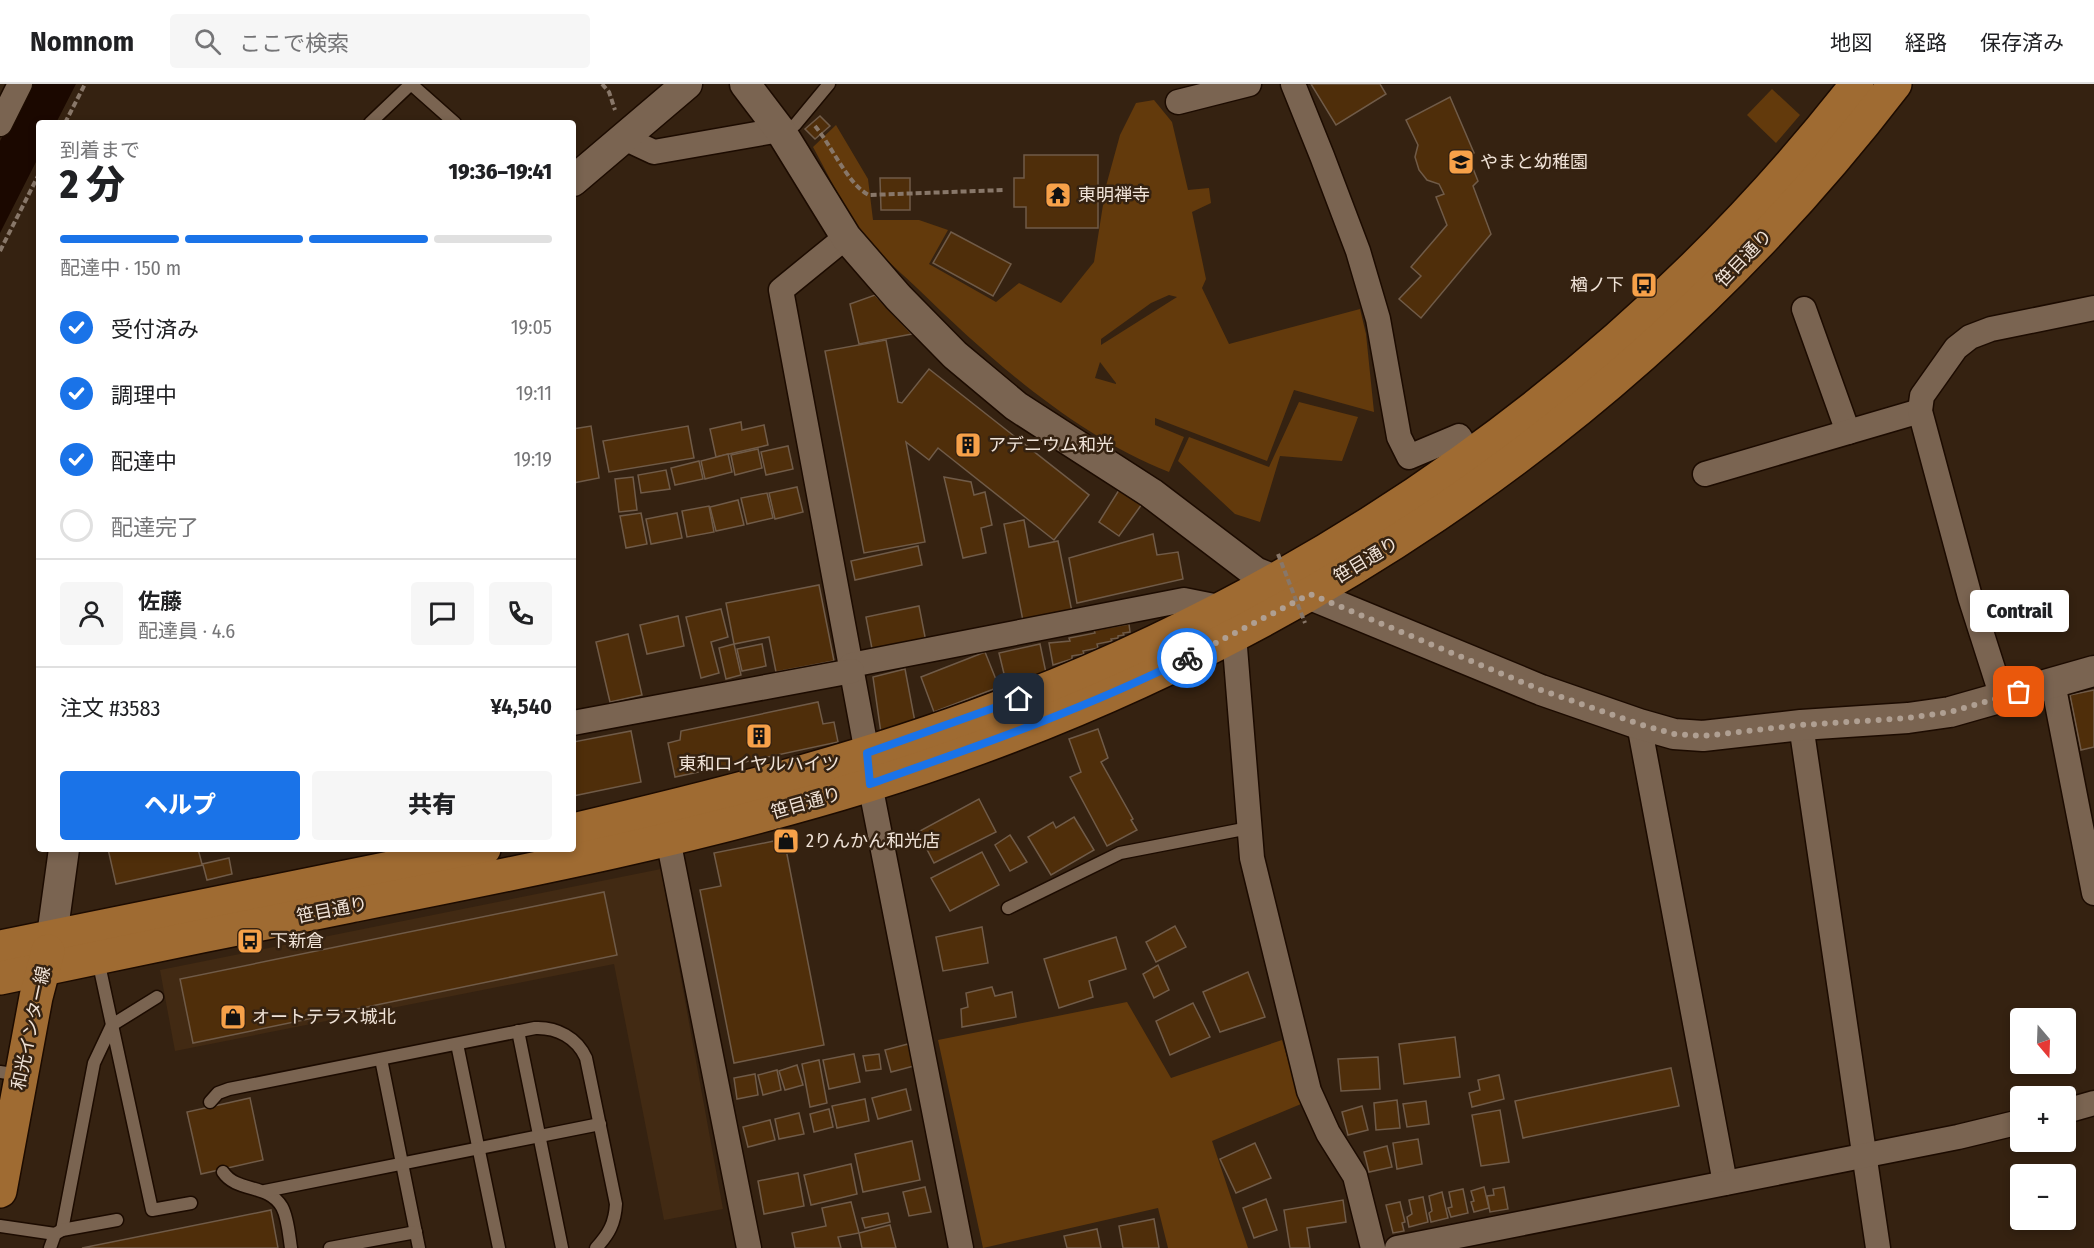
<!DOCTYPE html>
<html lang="ja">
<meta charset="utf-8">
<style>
:root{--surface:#fff;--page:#f6f6f6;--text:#202124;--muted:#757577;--line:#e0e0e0;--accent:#1a73e8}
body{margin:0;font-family:"Fira Sans Condensed","Noto Sans JP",sans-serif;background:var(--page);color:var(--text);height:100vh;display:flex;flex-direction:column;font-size:22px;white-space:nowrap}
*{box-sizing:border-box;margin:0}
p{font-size:20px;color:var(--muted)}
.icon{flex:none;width:33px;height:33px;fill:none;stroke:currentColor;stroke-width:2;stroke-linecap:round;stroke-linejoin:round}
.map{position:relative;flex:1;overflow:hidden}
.details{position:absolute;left:36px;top:36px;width:540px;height:732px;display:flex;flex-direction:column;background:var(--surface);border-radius:6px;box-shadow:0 3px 9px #0003}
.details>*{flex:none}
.needle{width:39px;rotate:161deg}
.buttons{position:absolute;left:2010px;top:924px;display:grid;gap:12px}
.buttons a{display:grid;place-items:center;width:66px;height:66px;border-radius:6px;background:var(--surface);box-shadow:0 3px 9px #0003;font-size:30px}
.pin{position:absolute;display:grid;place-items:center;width:51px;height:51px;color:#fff;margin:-26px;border-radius:12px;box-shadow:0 3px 9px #0006}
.courier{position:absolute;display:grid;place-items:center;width:60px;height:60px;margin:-30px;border:4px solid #1a73e8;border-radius:50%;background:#fff;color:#222;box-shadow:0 2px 8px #0007}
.bubble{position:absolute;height:42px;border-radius:6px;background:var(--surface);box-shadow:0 3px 9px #0003;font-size:20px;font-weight:800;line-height:42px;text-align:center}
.headline em{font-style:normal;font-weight:800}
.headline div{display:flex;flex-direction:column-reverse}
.headline{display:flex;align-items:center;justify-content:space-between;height:102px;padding:0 24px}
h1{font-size:39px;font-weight:800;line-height:45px}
.bar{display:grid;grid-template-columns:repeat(4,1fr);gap:9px 6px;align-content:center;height:72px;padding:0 24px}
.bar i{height:8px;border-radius:4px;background:var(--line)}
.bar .active{background:var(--accent)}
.bar p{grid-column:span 4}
.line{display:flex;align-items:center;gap:15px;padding:0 24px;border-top:2px solid var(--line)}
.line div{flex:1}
.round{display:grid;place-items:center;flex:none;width:63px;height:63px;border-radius:6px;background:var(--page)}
ol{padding:0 24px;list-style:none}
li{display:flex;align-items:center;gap:18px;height:66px}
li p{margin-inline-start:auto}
li .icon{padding:6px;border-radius:50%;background:var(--accent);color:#fff;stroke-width:4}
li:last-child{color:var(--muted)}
li i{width:33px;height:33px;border:3px solid var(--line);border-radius:50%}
.primary-button{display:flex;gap:12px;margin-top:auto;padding:12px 24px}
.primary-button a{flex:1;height:69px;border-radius:6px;background:var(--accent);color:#fff;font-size:24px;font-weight:800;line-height:69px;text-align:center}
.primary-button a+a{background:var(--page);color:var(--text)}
header{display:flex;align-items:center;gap:36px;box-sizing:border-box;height:84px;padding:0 30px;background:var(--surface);border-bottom:2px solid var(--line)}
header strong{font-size:28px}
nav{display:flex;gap:33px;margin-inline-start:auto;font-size:21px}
.search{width:420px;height:54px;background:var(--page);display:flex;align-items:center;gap:15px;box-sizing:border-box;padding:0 21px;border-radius:6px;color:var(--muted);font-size:22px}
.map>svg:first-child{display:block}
</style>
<header>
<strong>Nomnom</strong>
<div class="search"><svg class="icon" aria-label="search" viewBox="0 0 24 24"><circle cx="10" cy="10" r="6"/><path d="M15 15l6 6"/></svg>ここで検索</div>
<nav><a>地図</a><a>経路</a><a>保存済み</a></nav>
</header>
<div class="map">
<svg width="2094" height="1164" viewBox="0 0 2094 1164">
<rect width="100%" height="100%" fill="#352211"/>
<path fill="#422a13" d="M661,785L723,1125L664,1136L614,880L175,967L160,886Z"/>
<g fill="#633a0c" fill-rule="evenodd">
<path d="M1772,5L1800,31L1776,59L1747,31Z"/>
<path d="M1154,16L1172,38L1188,106L1209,104L1211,119L1192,128L1206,195L1202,204L1229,260L1360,225L1366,250L1374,328L1294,306L1267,377L1155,334V341L1184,353L1169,388C1073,350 990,275 917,204C897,185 873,165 857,142C841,117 827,89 813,63L836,41L868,95L873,136H919L948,146L929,180L996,218L1019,199L1061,219L1094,178L1106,102L1120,51L1136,19ZM1169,211L1177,213L1101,261V255L1151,219ZM1100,278L1116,299V300L1095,294Z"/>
<path d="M1299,318L1358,333L1342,377L1280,372L1260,438L1235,430L1178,377L1189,353L1269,383Z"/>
<path d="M1127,918L1171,994L1282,956L1301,1020L1212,1057L1248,1164H1168L1158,1124L983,1164L938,956Z"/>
</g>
<path fill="#1b0800" d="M30,0H76L56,39H39V72L0,149V57Z"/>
<g fill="#4f2e0a" stroke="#705b48" stroke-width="1.5">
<path d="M1311,0H1380L1386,10L1336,41Z"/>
<path d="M1450,13L1474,69L1468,72L1478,97L1473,102L1491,150L1421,234L1399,215L1421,192L1411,183L1447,141L1436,113L1444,110L1439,100L1427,96L1419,86L1415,73L1418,61L1406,36Z"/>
<path d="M820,32L830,42L815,55L805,45Z"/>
<path d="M1024,71H1098V144H1026V123H1014V94H1024Z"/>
<path d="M880,94H910V126H881Z"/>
<path d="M951,148L1011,180L993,212L933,179Z"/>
<path d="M875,211L912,250L859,260L850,220Z"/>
<path d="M886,256L898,318L902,319L929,285L1089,411L1054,456L938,364L929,376L906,358L925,458L864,469L825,267Z"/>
<path d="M741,338L742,346L764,341L768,361L716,373L710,345Z"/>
<path d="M591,342L599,394L573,399V345Z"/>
<path d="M688,342L694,374L609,388L603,357Z"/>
<path d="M788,362L793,385L766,391L761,368Z"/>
<path d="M758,365L762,384L735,391L731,371Z"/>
<path d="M728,370L732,388L705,395L701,377Z"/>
<path d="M699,377L703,395L675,401L671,384Z"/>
<path d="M666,386L670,405L641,409L638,391Z"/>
<path d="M633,393L637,426L619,428L615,395Z"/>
<path d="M944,393L971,398L974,411L985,408L992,441L981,444L986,469L963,474Z"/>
<path d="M797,403L803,428L775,435L769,409Z"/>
<path d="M1119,406L1142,420L1119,452L1099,438Z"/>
<path d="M767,409L773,434L747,440L741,414Z"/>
<path d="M738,416L744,441L716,447L710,423Z"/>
<path d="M709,422L714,448L687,453L682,427Z"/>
<path d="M641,429L647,460L626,464L620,432Z"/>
<path d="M677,429L682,454L651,460L646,435Z"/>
<path d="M1024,436L1029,463L1058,457L1073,533L1024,542L1004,440Z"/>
<path d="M1153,450L1157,471L1178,468L1183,495L1077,519L1069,474Z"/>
<path d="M918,462L922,481L855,496L851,477Z"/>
<path d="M819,501L834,577L776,588L769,553L734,560L726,519Z"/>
<path d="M919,522L926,558L873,570L866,533Z"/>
<path d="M721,525L728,553L711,558L719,589L701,594L686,533Z"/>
<path d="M678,532L684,562L647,570L640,541Z"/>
<path d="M1129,540L1130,548L1123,549L1124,551L1118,552V554L1111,555L1112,557L1097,560L1098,564L1083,567L1084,570L1072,572V575L1053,581L1049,559L1070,557L1069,554L1095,549L1094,546Z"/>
<path d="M628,550L642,611L610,618L596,558Z"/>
<path d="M734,560L741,591L726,595L719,564Z"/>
<path d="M762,560L766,582L742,587L737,565Z"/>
<path d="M1040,560L1046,589L1006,598L999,569Z"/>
<path d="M985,568L999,603L934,628L921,593Z"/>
<path d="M905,585L915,638L881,649L873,593Z"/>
<path d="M2094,606V663L2081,666L2070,611Z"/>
<path d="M818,618L823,640L834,638L838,658L675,693L668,659L680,656L681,647Z"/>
<path d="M1098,645L1108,674L1101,678L1133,735L1131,736L1137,746L1107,762L1070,693L1081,688L1069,655Z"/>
<path d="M631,647L641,698L573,712V658Z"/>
<path d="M979,715L996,748L934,779L918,748Z"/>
<path d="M1074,733L1094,766L1051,791L1028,753L1053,738L1056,744Z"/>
<path d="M1010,751L1027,778L1010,787L995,761Z"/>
<path d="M784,755L824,961L734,979L700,806L721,802L714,769Z"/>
<path d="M108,765H198L202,780L229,774L232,790L207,796L203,781L116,800Z"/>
<path d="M982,768L999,801L950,827L931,794Z"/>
<path d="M604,808L617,871L193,959L180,895Z"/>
<path d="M1175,842L1186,863L1156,878L1146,858Z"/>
<path d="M982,843L988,879L943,887L936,853Z"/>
<path d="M1116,853L1126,885L1089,897L1093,913L1059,924L1044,875Z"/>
<path d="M1158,881L1169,906L1154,914L1143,890Z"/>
<path d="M1248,888L1265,933L1220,948L1203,908Z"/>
<path d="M992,903L995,912L1012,908L1016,933L962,943L961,925L968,923L966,909Z"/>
<path d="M1193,919L1210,953L1170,971L1156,937Z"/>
<path d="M1455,953L1460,993L1404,1000L1399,960Z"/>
<path d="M908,960L914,982L891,988L885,966Z"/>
<path d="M854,970L860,998L829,1005L823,976Z"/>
<path d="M879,970L881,985L866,987L863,972Z"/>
<path d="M1378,973L1380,1005L1341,1007L1338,975Z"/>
<path d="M819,976L827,1019L810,1023L802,980Z"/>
<path d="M797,981L803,1001L785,1006L779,987Z"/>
<path d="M1671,984L1679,1022L1523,1054L1515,1017Z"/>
<path d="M777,986L781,1006L763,1011L758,991Z"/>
<path d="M755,990L758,1011L737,1015L734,994Z"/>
<path d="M1499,991L1504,1015L1472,1023L1469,1009L1480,1006L1478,996Z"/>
<path d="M906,1005L911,1026L878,1035L872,1014Z"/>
<path d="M250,1014L263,1076L201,1090L187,1028Z"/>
<path d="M865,1015L869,1037L837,1044L832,1022Z"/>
<path d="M1397,1016L1400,1044L1376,1046L1374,1019Z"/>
<path d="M1426,1017L1429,1040L1407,1043L1403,1020Z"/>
<path d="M1362,1022L1368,1046L1348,1051L1342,1028Z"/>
<path d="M829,1025L833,1043L814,1048L810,1030Z"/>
<path d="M1500,1026L1509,1078L1481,1082L1472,1031Z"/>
<path d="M799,1029L804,1050L779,1055L775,1035Z"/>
<path d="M770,1036L775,1056L748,1063L743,1043Z"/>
<path d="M1418,1055L1422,1080L1397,1085L1393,1059Z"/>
<path d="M912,1057L920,1096L863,1108L855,1070Z"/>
<path d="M1255,1059L1271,1094L1236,1109L1220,1075Z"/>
<path d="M1387,1062L1392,1083L1369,1088L1364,1068Z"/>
<path d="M851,1080L857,1110L811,1121L804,1091Z"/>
<path d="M798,1089L804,1122L764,1130L758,1097Z"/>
<path d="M925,1103L931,1128L909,1132L903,1108Z"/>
<path d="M1484,1103L1489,1124L1474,1128L1471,1118L1474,1117L1471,1107Z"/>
<path d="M1504,1103L1508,1125L1490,1128L1487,1112L1494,1111L1493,1105Z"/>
<path d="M1463,1105L1468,1129L1451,1133L1448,1124L1452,1123L1449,1108Z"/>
<path d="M1442,1108L1448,1134L1431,1138L1429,1129L1432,1127L1429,1112Z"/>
<path d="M1423,1113L1428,1138L1409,1143L1407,1133L1412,1130L1409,1116Z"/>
<path d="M1266,1115L1277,1146L1254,1154L1243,1124Z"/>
<path d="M1343,1116L1346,1138L1307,1144L1310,1164H1290L1284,1126Z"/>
<path d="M851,1118L859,1149L838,1153L841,1164H795L792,1149L826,1142L822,1124Z"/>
<path d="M1400,1118L1405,1138L1402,1139L1404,1147L1393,1149L1386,1121Z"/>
<path d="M271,1126L278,1164H82Z"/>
<path d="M888,1129L890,1138L865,1144L862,1134Z"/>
<path d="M1154,1135L1159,1164H1123L1119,1142Z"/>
<path d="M890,1141L896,1164H862L859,1149Z"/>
<path d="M1097,1145L1101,1164H1067L1064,1152Z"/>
</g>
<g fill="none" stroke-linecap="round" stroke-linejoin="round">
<defs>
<g id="service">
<path d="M411,0L455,39"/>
<path d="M370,39L411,0"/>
<path d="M781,46L795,41L829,0"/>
<path d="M1008,824L1120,769L1249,744"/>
<path d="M98,876L152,1126L191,1119"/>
<path d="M518,947L562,1164"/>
<path d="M457,960L499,1164"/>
<path d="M381,975L419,1164"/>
<path d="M0,988L20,991"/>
<path d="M210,1018L218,1009L229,1005L535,944C557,943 577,954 586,974L616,1120C615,1139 609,1150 596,1164"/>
<path d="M223,1088C237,1109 268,1099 282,1123C288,1134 289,1151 291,1164"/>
<path d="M265,1107L600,1040"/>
<path d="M0,1142L55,1150"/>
<path d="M62,1146L94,979L112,941L157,913"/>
<path d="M50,1164L55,1150L62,1146L117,1136"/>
<path d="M330,1164L416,1148"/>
</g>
<g id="minor">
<path d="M1293,0L1322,72L1358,167L1378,235L1399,353L1409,373L1459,352L1471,371"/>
<path d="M1178,18L1249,0"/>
<path d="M0,40L20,0"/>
<path d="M624,54L654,68L780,46"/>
<path d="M846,153L781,206L867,669L870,700L961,1164"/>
<path d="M1804,225L1848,348"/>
<path d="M1705,390L1920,327"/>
<path d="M1234,551L1252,774L1309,1007L1328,1049L1355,1092L1373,1164"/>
<path d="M851,581L1184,516L1224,524"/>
<path d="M2053,599L2094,809"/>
<path d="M2002,613L1970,513L1920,327L1922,312L1956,264L1970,253L1991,245L2094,224"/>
<path d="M573,639L852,587"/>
<path d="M1639,640L1725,1099"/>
<path d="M1801,641L1878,1164"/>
<path d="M668,755L749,1164"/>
<path d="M2066,1027L2094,1019"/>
<path d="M1397,1164L1958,1053L2020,1038"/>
</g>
<g id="tertiary">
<path d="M745,0L780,46L846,153L898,213L955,271L1016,322L1151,409L1255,488L1541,606L1639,640L1674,650L1703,652L1801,641L1908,634L1950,628L2094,587"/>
<path d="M573,97L687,0"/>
<path d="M52,852L64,765"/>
</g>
<g id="primary">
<path d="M573,746C710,714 844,680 976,632C1321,507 1631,290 1857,0"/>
<path d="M0,863L484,765"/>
<path d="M0,894C117,870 233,845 350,822C523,788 697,754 866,702C1276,575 1633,341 1895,0"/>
<path d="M0,1107L36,913L48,867"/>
</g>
</defs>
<use href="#service" stroke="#1c0b00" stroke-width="15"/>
<use href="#minor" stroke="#1c0b00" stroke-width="27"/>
<use href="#tertiary" stroke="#1c0b00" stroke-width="33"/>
<use href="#primary" stroke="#1c0b00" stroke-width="36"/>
<g stroke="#887769" stroke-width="4" stroke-dasharray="6 3" stroke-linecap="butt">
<path d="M602,0L609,8L615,26"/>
<path d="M65,39L85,0"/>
<path d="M815,42C832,62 848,101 869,111L1004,106"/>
<path d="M0,167L39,90"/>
</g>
<use href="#service" stroke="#7a6451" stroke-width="12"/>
<use href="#minor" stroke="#7a6451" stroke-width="24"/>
<use href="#tertiary" stroke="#7a6451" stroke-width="30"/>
<use href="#primary" stroke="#9f6b32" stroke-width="33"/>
<path stroke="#887769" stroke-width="4" stroke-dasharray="6 3" stroke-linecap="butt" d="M1278,470L1305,539"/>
</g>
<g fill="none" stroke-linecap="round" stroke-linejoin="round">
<path stroke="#af9f92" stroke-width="6" stroke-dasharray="0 10.8" d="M1187,574L1310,510L1541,606L1639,640L1674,650L1703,652L1801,641L1908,634L1950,628L2019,608"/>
<path stroke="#1a73e8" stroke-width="8" d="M1019,615L867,669L870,700C978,662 1085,625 1187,574"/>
</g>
<defs>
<symbol id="school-square" viewBox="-11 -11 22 22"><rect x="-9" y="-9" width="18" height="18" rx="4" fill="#f7a149" stroke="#352211"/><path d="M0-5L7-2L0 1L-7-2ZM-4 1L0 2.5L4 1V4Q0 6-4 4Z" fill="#111"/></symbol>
<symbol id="temple-square" viewBox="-11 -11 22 22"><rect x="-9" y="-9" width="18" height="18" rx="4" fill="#f7a149" stroke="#352211"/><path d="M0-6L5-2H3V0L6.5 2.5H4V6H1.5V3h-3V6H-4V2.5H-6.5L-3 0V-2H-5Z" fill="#111"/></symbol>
<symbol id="bus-square" viewBox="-11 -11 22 22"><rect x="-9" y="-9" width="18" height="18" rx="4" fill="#f7a149" stroke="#352211"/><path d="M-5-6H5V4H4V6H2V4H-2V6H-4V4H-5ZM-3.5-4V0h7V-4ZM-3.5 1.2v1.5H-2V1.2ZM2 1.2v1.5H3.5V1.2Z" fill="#111"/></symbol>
<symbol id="building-square" viewBox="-11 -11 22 22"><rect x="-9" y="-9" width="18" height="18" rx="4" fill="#f7a149" stroke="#352211"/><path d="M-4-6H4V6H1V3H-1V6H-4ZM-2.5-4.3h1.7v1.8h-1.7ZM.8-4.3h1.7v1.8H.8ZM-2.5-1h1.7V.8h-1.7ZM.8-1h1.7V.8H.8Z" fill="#111"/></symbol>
<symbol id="shop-square" viewBox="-11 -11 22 22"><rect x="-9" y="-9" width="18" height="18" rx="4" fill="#f7a149" stroke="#352211"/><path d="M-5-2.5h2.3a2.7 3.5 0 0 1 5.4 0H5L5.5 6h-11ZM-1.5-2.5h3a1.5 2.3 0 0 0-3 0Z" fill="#111"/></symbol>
</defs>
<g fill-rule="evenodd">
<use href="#school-square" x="1446" y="63" width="30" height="30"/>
<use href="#temple-square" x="1043" y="96" width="30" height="30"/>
<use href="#bus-square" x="1629" y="186" width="30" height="30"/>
<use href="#building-square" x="953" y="346" width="30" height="30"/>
<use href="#building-square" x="744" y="637" width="30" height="30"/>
<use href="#shop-square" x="771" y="742" width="30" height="30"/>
<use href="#bus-square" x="235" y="842" width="30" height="30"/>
<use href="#shop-square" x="218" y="918" width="30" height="30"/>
</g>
<g text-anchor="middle" stroke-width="5" stroke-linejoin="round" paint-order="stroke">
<g font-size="18" fill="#f0e3d8" stroke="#352211" text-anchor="start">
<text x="1480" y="84">やまと幼稚園</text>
<text x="1078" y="117">東明禅寺</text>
<text x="1624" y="207" text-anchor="end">楢ノ下</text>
<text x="988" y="367">アデニウム和光</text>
<text x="759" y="686" text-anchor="middle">東和ロイヤルハイツ</text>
<text x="806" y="763">2りんかん和光店</text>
<text x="270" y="863">下新倉</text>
<text x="252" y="939">オートテラス城北</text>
</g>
<g font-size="18" fill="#f0e3d8" stroke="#352211">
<text transform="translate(1744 174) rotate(-46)" y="6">笹目通り</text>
<text transform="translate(1366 476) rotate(-31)" y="6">笹目通り</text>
<text transform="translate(806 719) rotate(-16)" y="6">笹目通り</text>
<text transform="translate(332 826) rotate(-11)" y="6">笹目通り</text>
<text transform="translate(31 944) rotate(-78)" y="6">和光インター線</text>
</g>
</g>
</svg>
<div class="buttons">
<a><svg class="needle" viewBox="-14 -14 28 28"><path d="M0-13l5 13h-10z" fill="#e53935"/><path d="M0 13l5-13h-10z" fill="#757577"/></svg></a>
<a>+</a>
<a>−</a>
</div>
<div class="pin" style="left:2019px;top:608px;background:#ea580c"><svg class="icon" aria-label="bag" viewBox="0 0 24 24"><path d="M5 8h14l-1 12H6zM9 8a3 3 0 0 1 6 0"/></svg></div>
<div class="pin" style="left:1019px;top:615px;background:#1f2937"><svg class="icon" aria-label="home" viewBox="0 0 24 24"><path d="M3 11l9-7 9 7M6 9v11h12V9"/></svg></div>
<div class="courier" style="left:1187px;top:574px"><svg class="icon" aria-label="bike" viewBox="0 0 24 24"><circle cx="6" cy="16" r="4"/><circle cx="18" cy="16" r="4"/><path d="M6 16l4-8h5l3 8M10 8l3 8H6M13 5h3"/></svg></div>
<div class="bubble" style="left:1970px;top:506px;width:99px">Contrail</div>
<section class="details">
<div class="headline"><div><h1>2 分</h1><p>到着まで</p></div><em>19:36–19:41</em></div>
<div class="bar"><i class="active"></i><i class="active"></i><i class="active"></i><i></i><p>配達中 · 150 m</p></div>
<ol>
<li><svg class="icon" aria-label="check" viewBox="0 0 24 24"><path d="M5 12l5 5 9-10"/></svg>受付済み<p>19:05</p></li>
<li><svg class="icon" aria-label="check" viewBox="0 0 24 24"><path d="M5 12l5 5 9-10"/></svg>調理中<p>19:11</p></li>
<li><svg class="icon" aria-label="check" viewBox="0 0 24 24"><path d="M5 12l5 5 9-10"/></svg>配達中<p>19:19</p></li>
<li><i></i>配達完了</li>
</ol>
<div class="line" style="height:108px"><a class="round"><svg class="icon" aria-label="person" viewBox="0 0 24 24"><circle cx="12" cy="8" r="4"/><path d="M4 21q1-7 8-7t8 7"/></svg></a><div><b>佐藤</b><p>配達員 · 4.6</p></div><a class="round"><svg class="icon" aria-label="chat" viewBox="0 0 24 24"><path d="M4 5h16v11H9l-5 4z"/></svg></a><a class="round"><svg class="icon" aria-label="phone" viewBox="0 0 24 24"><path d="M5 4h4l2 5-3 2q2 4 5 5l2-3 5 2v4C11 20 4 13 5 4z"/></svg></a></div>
<div class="line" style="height:78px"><div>注文 #3583</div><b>¥4,540</b></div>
<div class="primary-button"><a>ヘルプ</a><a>共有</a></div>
</section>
</div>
